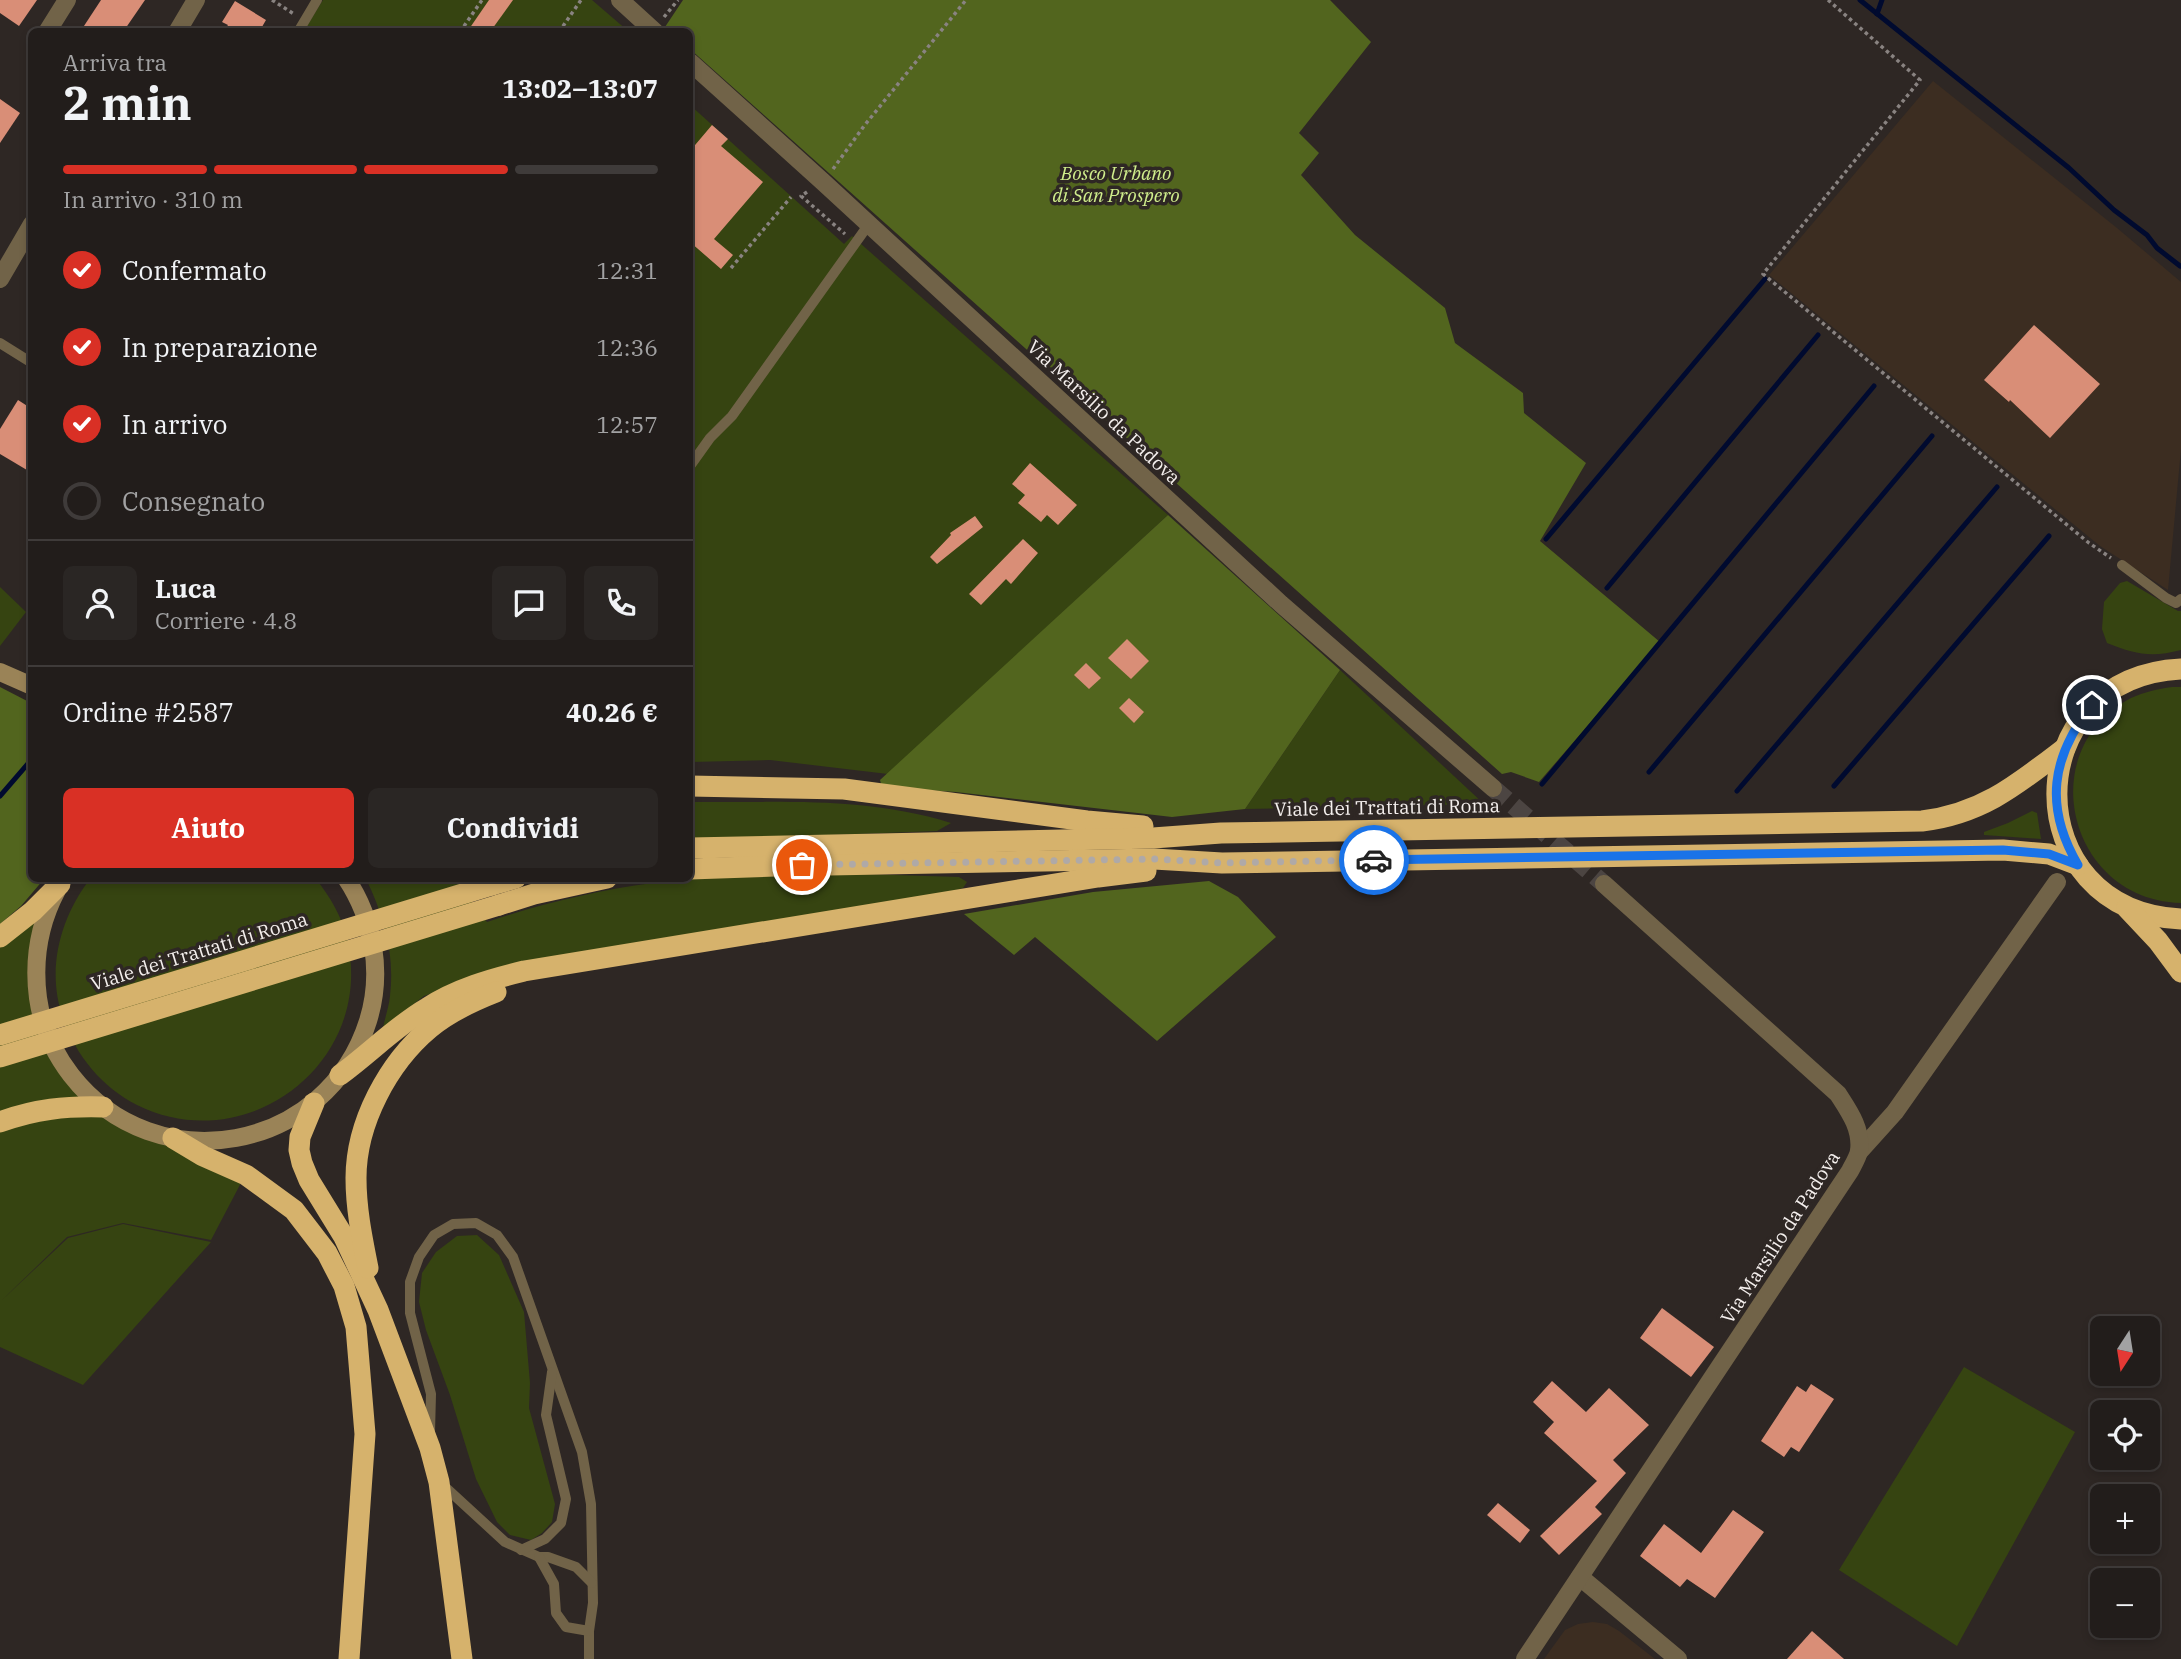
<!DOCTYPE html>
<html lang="it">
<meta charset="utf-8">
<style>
:root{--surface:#221d1b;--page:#2a2624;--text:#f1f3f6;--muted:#a2a2a3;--line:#3f3b3a;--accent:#d93025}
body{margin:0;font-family:"IBM Plex Serif",serif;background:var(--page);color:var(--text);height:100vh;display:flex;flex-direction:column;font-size:26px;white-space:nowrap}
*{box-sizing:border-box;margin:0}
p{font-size:23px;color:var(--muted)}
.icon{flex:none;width:38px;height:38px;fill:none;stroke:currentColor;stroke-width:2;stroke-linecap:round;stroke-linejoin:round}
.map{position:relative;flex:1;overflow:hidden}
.details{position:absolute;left:28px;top:28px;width:665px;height:854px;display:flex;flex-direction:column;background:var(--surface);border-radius:10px;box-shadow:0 4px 10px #0003,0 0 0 2px var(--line)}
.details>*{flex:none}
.needle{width:46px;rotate:192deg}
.buttons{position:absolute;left:2090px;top:1316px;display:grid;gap:14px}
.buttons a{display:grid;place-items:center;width:70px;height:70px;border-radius:10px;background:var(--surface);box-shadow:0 4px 10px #0003,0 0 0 2px var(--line);font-size:35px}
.pin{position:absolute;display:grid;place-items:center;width:60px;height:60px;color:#fff;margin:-30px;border:4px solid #fff;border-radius:50%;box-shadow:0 2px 7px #0007}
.courier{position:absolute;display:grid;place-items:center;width:70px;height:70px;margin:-35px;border:5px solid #1a73e8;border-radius:50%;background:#fff;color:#222;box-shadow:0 2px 9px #0007}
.headline em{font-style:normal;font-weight:700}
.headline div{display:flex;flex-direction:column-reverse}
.headline{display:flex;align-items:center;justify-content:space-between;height:119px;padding:0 35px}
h1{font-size:46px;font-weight:700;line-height:52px}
.bar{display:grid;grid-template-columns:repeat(4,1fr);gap:10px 7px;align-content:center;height:84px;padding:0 35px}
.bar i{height:9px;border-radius:5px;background:var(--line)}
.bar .current{background:var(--accent)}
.bar p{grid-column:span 4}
.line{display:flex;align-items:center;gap:18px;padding:0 35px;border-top:2px solid var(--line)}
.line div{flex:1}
.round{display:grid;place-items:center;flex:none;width:74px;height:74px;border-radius:10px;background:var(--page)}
ol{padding:0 35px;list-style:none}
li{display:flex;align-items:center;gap:21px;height:77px}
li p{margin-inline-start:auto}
li .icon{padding:7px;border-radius:50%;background:var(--accent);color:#fff;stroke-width:4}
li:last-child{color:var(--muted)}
li i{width:38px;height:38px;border:4px solid var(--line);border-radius:50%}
.cta{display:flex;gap:14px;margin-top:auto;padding:14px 35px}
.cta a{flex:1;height:80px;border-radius:10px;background:var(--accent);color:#fff;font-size:28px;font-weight:700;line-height:80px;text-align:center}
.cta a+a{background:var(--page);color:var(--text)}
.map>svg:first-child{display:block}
</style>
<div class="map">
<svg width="2181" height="1659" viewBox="0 0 2181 1659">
<rect width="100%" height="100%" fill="#2e2724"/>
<g fill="#3c2d21">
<path d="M1933,81L2117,228L2181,282V449L2168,590L2100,546L1769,275Z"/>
<path d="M1593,1622L1607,1624L1619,1631L1655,1659H1544L1565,1630L1578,1624Z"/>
</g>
<g fill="#364411">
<path d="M323,0H592L628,31L303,32Z"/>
<path d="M690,105L844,244L852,236L1168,515L888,774L770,760L690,762Z"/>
<path d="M2127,581L2178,611H2181V650C2151,658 2135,654 2107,643L2102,629L2104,602L2120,583Z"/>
<path d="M0,587L26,612L0,646Z"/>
<path d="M1340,670L1484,804L1245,809Z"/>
<path d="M2172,687H2181V903C2069,901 2031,750 2131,698C2144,692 2158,689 2172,687Z"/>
<path d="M690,802C779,803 864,796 951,823L937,831L690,840Z"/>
<path d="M2032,811L2037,813L2041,839L1984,835V832L2008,823Z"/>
<path d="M861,874L959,877L967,882L963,888L942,894L439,991L424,996L383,1028C385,1017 389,1007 390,996C395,953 384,916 366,879H476L465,882L472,903L487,922C541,904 597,890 653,883C722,873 792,876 861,874Z"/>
<path d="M90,879H316C330,897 342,916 347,939C376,1061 248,1160 137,1105C102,1087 76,1056 63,1018C46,970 60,918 90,879Z"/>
<path d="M38,917L31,950L61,1072L172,1144L243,1179L211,1240L123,1223L67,1237L1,1301L68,1238L123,1224L211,1242L83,1385L0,1347V946Z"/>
<path d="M477,1235L499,1255L524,1312L530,1383L529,1408L555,1504L552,1522L542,1533L531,1540L510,1535L497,1522L476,1479L450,1395L426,1330L419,1302L422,1273L436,1252L457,1236Z"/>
<path d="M1964,1367L2075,1432L1957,1646L1839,1570Z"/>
</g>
<g fill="#52651e">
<path d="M683,0H1330L1371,42L1299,133L1319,153L1301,175L1355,235L1445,308L1455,343L1523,393L1524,413L1586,463L1540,541L1660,642L1539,782L1511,772L1502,774L690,49V32L670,31L665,27Z"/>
<path d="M1168,515L1340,670L1245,809L1172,817L956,792L882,787L880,780Z"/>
<path d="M0,687L31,703L32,878L44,879L21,906L0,924Z"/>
<path d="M1209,881L1238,897L1276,937L1157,1041L1035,937L1014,955L964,914L1093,892Z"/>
</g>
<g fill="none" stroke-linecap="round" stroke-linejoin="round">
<g stroke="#000a2f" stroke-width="5">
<path d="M1860,0L2069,168L2114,210L2147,235L2157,248L2180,266"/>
<path d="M1877,14L1882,0"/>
<path d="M1546,539L1765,279"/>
<path d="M1607,588L1818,335"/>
<path d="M1649,772L1932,436"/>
<path d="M1542,784L1874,386"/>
<path d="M1834,786L2049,536"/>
<path d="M1737,791L1997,487"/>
<path d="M0,796L32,759"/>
</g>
</g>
<g fill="#d98e77">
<path d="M0,0H37L19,26L0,13Z"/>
<path d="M101,0H145L123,32H80Z"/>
<path d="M489,0H513L490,32H467Z"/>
<path d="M235,1L266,20L259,32H223L228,25L222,22Z"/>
<path d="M0,99L20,113L0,143Z"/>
<path d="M712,125L728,139L721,146L763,182L714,239L733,255L721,269L690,242V151Z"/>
<path d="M2034,325L2100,384L2050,438L2010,400L2009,402L1984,380Z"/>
<path d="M18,400L32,409V473L0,454V429Z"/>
<path d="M1030,463L1077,505L1058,525L1047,515L1041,522L1018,503L1025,495L1012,484Z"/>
<path d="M975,516L983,527L937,564L930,557L951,535L950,533Z"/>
<path d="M1023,539L1038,553L1011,584L1006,579L981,605L969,594Z"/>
<path d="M1127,639L1149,661L1131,679L1108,658Z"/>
<path d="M1086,663L1101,678L1089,689L1074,675Z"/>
<path d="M1129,698L1144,712L1134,723L1119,708Z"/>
<path d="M1662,1308L1714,1347L1691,1377L1640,1338Z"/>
<path d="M1552,1381L1586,1412L1609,1388L1649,1425L1613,1460L1626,1473L1595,1507L1602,1514L1559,1555L1540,1536L1597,1481L1544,1433L1554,1422L1533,1402Z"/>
<path d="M1811,1384L1834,1399L1799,1452L1791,1447L1784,1457L1761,1441L1797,1386L1806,1392Z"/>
<path d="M1498,1503L1530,1530L1520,1543L1487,1515Z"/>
<path d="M1733,1510L1764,1532L1715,1598L1687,1579L1680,1587L1640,1556L1664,1524L1701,1553Z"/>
<path d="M1812,1631L1844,1659H1787Z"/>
</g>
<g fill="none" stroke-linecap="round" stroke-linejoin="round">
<path stroke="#4c4542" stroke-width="18" stroke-dasharray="18 9" stroke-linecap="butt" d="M1493,788L1604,884"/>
<g stroke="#898381" stroke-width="3.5" stroke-dasharray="3.5 3.5" stroke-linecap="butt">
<path d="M272,0L294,14"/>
<path d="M1828,0L1920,80L1763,274L2089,543L2111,558"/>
<path d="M664,17L678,0"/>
<path d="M460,32L482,0"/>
<path d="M559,32L581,0"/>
<path d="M833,169L864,126L966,0"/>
<path d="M807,192L801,196L845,234"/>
<path d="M731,268L791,197"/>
</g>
<g stroke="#716348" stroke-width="10">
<path d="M298,32L317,0"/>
<path d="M0,343L32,363"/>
<path d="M690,466L710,438L732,416L869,224"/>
<path d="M2122,565L2166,598L2176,603L2181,599"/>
<path d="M430,1432L431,1394L410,1313V1282L419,1257L434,1235L453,1224L476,1223L497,1235L513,1257L582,1452L591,1504L593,1603L589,1631V1659"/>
<path d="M444,1486L505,1542L539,1557H548L576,1567L592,1583"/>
<path d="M521,1550L545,1539L561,1523L566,1499L546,1415L552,1372"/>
<path d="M539,1557L554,1584L556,1613L566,1627L589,1631"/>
</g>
<g stroke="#716348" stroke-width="18">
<path d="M620,0L655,32"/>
<path d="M47,32L67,0"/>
<path d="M177,32L196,0"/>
<path d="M690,62L822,181L1281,604L1493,788"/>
<path d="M0,279L32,224"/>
<path d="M1859,1152L1895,1112L2057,882"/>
<path d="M1580,1577L1678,1659"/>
<path d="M1525,1659L1850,1171C1853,1165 1858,1157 1859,1151C1862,1129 1849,1111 1838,1094L1604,884"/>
</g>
<g stroke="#9a8357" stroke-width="18">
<path d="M0,672L32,686"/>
<path d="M57,890C39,924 33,960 38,998C42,1026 54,1053 71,1075C156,1184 327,1152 368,1021C383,973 374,920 346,878"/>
</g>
<g stroke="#d6b26c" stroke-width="21">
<path d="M2181,669C2016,677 2015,911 2181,919"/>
<path d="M690,786L844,789L1087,821L1143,826"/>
<path d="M690,848L1153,838L1221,833L1922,821C1982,814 2018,784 2065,748"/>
<path d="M690,869L775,866L1154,859L1222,863L2003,850L2049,854L2078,865"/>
<path d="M492,885L516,878"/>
<path d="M499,905L534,894L607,878"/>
<path d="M2127,908L2158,941L2181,972"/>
<path d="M0,937L33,911L60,884"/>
<path d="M340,1075C369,1054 396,1026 427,1008C456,989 491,979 524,971L1098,877L1146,871"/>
<path d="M314,1103L300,1137L299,1150L302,1163L309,1180L344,1237L378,1310L430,1448L439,1482L462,1659"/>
<path d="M0,1122C35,1109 66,1106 103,1107"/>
<path d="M173,1138L203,1156L246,1175L294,1210L327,1253L344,1286L356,1327L365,1434L349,1659"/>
<path d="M368,1268C362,1238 356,1209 356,1178C356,1123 388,1063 430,1028C449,1012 473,1001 496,992"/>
</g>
<g stroke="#d6b26c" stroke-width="21">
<path d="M0,1035L492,885"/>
<path d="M0,1057L499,905"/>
</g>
</g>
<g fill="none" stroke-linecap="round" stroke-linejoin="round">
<path stroke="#afa9a7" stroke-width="7" stroke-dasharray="0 12.6" d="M802,865L1154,859L1222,863L1374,860"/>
<path stroke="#1a73e8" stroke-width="9" d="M1374,860L2003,850L2049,854L2078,865C2044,807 2051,757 2092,705"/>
</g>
<g text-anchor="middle" stroke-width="7" stroke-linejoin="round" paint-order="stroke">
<g font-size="19" font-style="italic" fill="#d0ee8c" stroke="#2e2724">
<text x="1116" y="180">Bosco Urbano<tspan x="1116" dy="22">di San Prospero</tspan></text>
</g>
<g font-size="19" fill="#f4efed" stroke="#2e2724">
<text transform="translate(1104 412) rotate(43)" y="7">Via Marsilio da Padova</text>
<text transform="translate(1387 807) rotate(-1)" y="7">Viale dei Trattati di Roma</text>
<text transform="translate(199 951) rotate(-17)" y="7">Viale dei Trattati di Roma</text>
<text transform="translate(1780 1237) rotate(-57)" y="7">Via Marsilio da Padova</text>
</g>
</g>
</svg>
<div class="buttons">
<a><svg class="needle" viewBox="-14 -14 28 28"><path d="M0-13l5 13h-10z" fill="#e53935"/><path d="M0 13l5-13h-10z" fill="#a2a2a3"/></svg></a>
<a><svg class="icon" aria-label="locate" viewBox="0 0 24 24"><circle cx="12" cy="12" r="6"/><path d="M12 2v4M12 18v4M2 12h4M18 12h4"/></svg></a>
<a>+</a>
<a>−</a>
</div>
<div class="pin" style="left:802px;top:865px;background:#ea580c"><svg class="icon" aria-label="bag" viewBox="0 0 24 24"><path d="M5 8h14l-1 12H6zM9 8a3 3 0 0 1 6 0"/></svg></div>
<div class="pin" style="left:2092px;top:705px;background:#1f2937"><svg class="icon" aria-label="home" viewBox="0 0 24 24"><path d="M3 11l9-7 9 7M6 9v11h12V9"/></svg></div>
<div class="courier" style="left:1374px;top:860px"><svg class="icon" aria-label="car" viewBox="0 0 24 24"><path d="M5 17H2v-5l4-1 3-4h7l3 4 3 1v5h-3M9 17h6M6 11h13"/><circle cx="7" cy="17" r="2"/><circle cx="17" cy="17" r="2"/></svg></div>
<section class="details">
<div class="headline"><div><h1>2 min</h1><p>Arriva tra</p></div><em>13:02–13:07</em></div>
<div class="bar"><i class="current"></i><i class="current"></i><i class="current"></i><i></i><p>In arrivo · 310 m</p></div>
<ol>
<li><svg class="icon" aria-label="check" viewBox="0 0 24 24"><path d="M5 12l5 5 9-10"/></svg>Confermato<p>12:31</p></li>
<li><svg class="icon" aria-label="check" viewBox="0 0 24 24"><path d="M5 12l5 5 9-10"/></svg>In preparazione<p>12:36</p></li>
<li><svg class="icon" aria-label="check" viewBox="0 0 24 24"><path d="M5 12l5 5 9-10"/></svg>In arrivo<p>12:57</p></li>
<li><i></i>Consegnato</li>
</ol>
<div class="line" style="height:126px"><a class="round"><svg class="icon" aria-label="person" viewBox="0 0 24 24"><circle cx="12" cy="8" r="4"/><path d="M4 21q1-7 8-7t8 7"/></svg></a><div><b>Luca</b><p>Corriere · 4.8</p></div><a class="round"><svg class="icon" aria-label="chat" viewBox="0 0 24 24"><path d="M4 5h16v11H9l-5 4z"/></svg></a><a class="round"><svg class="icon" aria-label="phone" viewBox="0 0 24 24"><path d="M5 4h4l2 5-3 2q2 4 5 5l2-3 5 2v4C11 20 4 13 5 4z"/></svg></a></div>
<div class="line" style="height:91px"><div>Ordine #2587</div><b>40.26 €</b></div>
<div class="cta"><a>Aiuto</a><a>Condividi</a></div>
</section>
</div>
